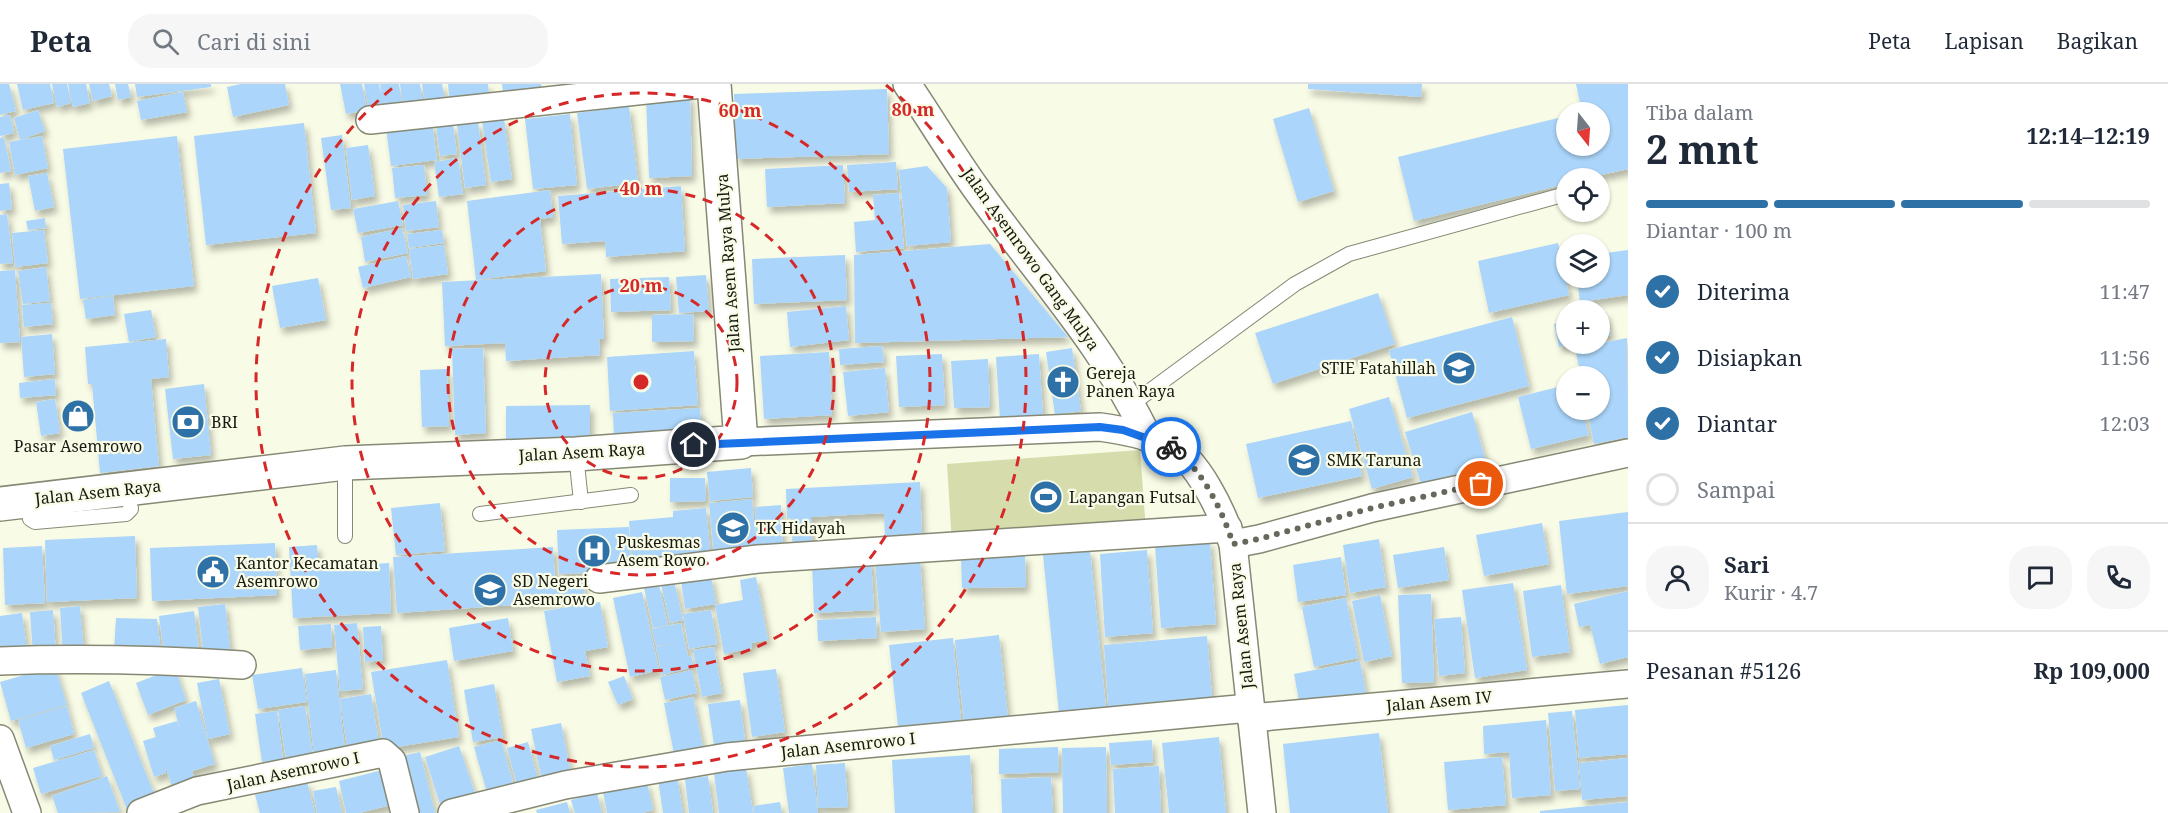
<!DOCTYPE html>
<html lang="id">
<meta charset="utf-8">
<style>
:root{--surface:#fff;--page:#f6f6f7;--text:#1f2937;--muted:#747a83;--line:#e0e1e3;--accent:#2d71a7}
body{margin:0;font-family:"Noto Serif",serif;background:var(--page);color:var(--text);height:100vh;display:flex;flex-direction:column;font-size:22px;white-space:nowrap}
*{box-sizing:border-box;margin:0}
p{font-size:20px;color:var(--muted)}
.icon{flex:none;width:33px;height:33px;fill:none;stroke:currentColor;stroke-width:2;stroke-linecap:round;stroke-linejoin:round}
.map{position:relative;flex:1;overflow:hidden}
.details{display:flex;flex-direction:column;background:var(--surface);width:540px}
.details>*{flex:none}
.needle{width:39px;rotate:163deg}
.fabs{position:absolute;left:1556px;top:18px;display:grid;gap:12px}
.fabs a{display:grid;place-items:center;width:54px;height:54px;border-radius:50%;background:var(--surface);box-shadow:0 2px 4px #0004;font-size:30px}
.pin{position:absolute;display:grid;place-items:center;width:51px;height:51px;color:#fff;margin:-26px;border:3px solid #fff;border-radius:50%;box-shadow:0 2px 6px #0007}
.courier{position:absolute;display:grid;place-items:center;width:60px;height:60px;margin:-30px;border:4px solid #1a73e8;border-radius:50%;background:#fff;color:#222;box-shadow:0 2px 8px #0007}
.head em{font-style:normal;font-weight:700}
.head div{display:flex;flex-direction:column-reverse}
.head{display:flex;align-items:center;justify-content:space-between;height:102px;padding:0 18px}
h1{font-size:39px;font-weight:700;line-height:45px}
.bar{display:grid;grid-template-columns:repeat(4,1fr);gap:9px 6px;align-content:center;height:72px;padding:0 18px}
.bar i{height:8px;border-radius:4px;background:var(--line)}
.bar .active{background:var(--accent)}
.bar p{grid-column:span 4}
.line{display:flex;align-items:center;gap:15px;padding:0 18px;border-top:2px solid var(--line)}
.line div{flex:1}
.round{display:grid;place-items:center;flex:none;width:63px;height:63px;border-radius:24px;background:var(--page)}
ol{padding:0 18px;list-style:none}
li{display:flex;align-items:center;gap:18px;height:66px}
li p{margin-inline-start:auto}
li .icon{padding:6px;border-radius:50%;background:var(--accent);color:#fff;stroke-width:4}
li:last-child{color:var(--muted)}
li i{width:33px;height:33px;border:3px solid var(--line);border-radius:50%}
header{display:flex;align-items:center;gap:36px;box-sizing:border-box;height:84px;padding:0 30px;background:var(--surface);border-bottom:2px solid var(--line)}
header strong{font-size:28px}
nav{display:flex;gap:33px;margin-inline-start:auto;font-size:21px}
.search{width:420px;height:54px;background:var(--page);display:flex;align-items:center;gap:15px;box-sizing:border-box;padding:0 21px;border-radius:24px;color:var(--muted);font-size:22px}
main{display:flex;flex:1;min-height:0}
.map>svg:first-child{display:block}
</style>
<header>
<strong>Peta</strong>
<div class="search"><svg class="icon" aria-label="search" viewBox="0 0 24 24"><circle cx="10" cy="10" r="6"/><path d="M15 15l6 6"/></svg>Cari di sini</div>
<nav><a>Peta</a><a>Lapisan</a><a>Bagikan</a></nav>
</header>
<main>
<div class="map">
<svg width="1628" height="729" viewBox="0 0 1628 729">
<defs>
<filter id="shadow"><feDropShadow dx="3.5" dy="6" stdDeviation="3" flood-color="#0004"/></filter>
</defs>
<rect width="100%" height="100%" fill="#f8fbe5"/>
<path fill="#d7dcad" d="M1140,366L1146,447L952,460L947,380Z"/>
<g fill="#abd5fa" filter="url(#shadow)">
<path d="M0,0H9L16,27L0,31Z"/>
<path d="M17,0H50L54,19L23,26Z"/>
<path d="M52,0H67L71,19L57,23Z"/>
<path d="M68,0H86L90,19L73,23Z"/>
<path d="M89,0H109L112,12L93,17Z"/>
<path d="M115,0H128L131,13L118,16Z"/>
<path d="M135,0H211V3L137,13Z"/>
<path d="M241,0H285L289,21L233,33L227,3Z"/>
<path d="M340,0H362L367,26L346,30Z"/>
<path d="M364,0H379L382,16L380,0H399L402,21L369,28Z"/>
<path d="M400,0H420L424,24L404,27Z"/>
<path d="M422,0H442L446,22L426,25Z"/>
<path d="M448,0H488L490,18L450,23Z"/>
<path d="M502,0H541L542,8L504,14Z"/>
<path d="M1308,0H1422L1421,13L1308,5Z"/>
<path d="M1576,0H1628V85L1587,94H1566V100L1414,137L1398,73L1566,32V62H1599V28H1582Z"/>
<path d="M887,5L889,70L736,75L734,10Z"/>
<path d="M183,8L187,28L141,36L137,17Z"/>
<path d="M690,11L692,92L649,94L646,12Z"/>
<path d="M629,22L638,99L587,105L577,29Z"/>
<path d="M1309,24L1334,107L1298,118L1273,35Z"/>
<path d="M38,26L45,47L20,56L14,34Z"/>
<path d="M570,30L577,101L533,105L525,35Z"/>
<path d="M10,31L14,49L0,52V33Z"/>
<path d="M504,35L512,95L491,98L482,37Z"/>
<path d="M432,38L437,76L391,82L386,44Z"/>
<path d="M478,38L486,101L465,104L457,41Z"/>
<path d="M304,39L316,149L206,161L194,52Z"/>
<path d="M453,40L457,70L440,72L436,42Z"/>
<path d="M342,51L351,124L331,126L321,54Z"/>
<path d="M42,52L48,84L15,91L9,58Z"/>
<path d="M177,52L194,202L80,215L63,65Z"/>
<path d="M4,53L11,87L0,89V54Z"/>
<path d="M368,61L375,112L352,116L346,64Z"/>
<path d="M458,74L463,110L439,113L434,78Z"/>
<path d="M896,78L898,105L849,108L847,81Z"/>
<path d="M424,81L427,111L395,114L392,84Z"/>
<path d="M843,81L845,119L767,123L765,85Z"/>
<path d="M927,82L947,104L951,158L907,162L899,86Z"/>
<path d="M47,89L54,123L35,127L28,92Z"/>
<path d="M9,99L12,125L0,127V100Z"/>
<path d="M681,102L685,167L606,173L605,157L562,160L558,112Z"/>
<path d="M550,106L553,133L540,135L546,187L476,196L467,117Z"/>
<path d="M899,109L904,164L856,168L854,138L875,136L873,111Z"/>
<path d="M398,117L403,141L358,149L353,125Z"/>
<path d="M436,117L439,143L406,147L403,121Z"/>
<path d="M7,130L13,179L0,180V131Z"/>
<path d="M45,134L46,144L28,146L26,137Z"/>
<path d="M402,144L408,169L365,178L361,153Z"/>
<path d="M44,146L48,179L15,183L12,149Z"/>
<path d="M442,146L444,159L409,164L407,150Z"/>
<path d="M1558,159L1569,211L1489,229L1478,177Z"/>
<path d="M990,160L1068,253L855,259L854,171Z"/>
<path d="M444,161L448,190L413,195L409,165Z"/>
<path d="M1628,166V211L1580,218L1577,194H1599V170Z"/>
<path d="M845,171L847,216L754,220L752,175Z"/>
<path d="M406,172L411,193L363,204L358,183Z"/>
<path d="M46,183L50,217L23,220L18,187Z"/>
<path d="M15,186L20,258L0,259V187Z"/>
<path d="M601,190L604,255H599L600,271L506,277L505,259L445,262L442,198Z"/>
<path d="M706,191L709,227L679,229L676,193Z"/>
<path d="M669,193L671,226L611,228L610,195Z"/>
<path d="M318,194L326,236L280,244L272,202Z"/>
<path d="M1378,209L1395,260L1273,300L1255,249Z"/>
<path d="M113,212L115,231L86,235L83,216Z"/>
<path d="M51,219L53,240L24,243L22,221Z"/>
<path d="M846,222L849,256L790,263L787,228Z"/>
<path d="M151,226L156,253L129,258L124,230Z"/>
<path d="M1606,228L1611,251L1599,254V230Z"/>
<path d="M693,230L694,257L652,258V231Z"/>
<path d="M1512,233L1529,302L1407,334L1389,266Z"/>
<path d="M1566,237V260H1572L1559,263L1554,240Z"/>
<path d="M52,250L55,290L24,293L21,253Z"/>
<path d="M1627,254L1628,353L1594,360L1587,326H1599V292H1581L1575,264Z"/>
<path d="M166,255L169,293L151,295L159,382L100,389L92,300H88L85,263Z"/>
<path d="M882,262L884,278L840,281L839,265Z"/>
<path d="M483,264L486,349L455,351L452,265Z"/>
<path d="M1072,264L1081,327L1055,331L1046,268Z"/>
<path d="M694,267L698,321L610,327L607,273Z"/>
<path d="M829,268L832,331L764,335L760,272Z"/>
<path d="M942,270L945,321L899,323L896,272Z"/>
<path d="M1039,270L1043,332L1000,335L996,273Z"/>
<path d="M988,275L990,323L954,324L951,277Z"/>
<path d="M885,284L889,328L848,332L843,288Z"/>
<path d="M447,285L449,342L422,343L420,286Z"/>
<path d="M55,295L56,311L20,314L19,299Z"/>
<path d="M204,300L211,371L173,375L165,305Z"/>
<path d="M1566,301V326H1582L1589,351L1531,365L1518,313Z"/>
<path d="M1389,313L1413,393L1372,405L1349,325Z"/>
<path d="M55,315L60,349L41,352L36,318Z"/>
<path d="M590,321V363H506V322Z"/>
<path d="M700,324L702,350L614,355L613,329Z"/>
<path d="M1472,328L1487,381L1421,400L1405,348Z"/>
<path d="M1351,337L1362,392L1258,414L1246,360Z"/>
<path d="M751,384L753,413L710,417L707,388Z"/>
<path d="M670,394H705L706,417L670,418Z"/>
<path d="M920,398L922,453L885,455L884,429L811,433L812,466L793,467L791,434H787L786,405Z"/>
<path d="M752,415L756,462L755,423L781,421L783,466L714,473L709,419Z"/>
<path d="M440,419L445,467L396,471L391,424Z"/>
<path d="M706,424L711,477L633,487L629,437L673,433V427Z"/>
<path d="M1628,428V502L1567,510L1559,437Z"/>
<path d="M1542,439L1549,480L1484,492L1476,451Z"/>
<path d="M629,443L631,487L559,490L557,446Z"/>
<path d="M135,452L137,514L47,518L45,456Z"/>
<path d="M1379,455L1386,503L1350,509L1343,461Z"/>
<path d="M1210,457L1216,540L1161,544L1155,462Z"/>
<path d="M275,459L277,511L152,517L150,464Z"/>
<path d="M317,461L319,484L389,479L391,529L293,534L289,463Z"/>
<path d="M42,462L45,519L5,521L3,464Z"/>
<path d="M553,463L555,496L583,494L585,516L397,529L393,473Z"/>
<path d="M1444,463L1449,496L1398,504L1393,471Z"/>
<path d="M1090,466L1107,634L1060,639L1043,471Z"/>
<path d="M1147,466L1153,549L1105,553L1100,470Z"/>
<path d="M1025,471L1026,503L962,504L961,473Z"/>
<path d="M1341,473L1346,511L1298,518L1293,481Z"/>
<path d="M920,474L925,545L881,548L875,478Z"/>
<path d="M871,475L874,526L814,529L812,478Z"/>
<path d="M711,492L716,520L685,525L681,496Z"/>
<path d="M756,493L768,556L751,559L752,564L724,570L715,521L743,516L740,496Z"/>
<path d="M674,497L683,536L670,539L661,500Z"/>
<path d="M1513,499L1527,586L1475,594L1462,506Z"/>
<path d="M659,501L668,541L653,544L644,504Z"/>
<path d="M1561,501L1570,568L1532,573L1523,507Z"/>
<path d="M1628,507V573L1600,580L1590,541L1579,543L1574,520Z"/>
<path d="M642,508L659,586L630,593L613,514Z"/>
<path d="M1431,510L1434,598L1402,599L1398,511Z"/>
<path d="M1380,511L1392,572L1364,578L1352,517Z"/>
<path d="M1346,514L1358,574L1314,583L1302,523Z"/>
<path d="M600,518L608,563L585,567L590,592L557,598L544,527Z"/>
<path d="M225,520L231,572L204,575L198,523Z"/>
<path d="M80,522L84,570L63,572L60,524Z"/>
<path d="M53,526L56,569L33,570L30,528Z"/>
<path d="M711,526L717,560L689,565L683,530Z"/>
<path d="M194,527L199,566L164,571L159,532Z"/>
<path d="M22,529L27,567L0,570V532Z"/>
<path d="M876,533L877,554L818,557L817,536Z"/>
<path d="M1461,533L1465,589L1439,592L1434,535Z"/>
<path d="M116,534L157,535L161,569L114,566Z"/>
<path d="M508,534L513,567L454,577L449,544Z"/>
<path d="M357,539L363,605L340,607L334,541Z"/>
<path d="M681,539L688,572H691L694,583L662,591L656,563L674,559L656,562L652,545Z"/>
<path d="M331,540L332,563L300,566L298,542Z"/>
<path d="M381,542L383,576L365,578L363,543Z"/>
<path d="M999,551L1009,643L965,648L955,556Z"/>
<path d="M1207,552L1213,625L1109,634L1104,561Z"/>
<path d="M953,554L962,645L899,651L889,561Z"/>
<path d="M714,563L722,609L702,613L693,566Z"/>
<path d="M447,576L459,653L384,665L371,588Z"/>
<path d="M1360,577L1367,614L1301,628L1294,590Z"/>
<path d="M55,582L67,621L11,637L0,598Z"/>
<path d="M175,584L186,616L148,631L136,599Z"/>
<path d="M302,584L307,618L258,625L252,591Z"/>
<path d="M776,585L785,648L752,653L743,589Z"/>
<path d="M336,586L345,667L314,671L305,590Z"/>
<path d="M692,586L697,609L665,616L660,593Z"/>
<path d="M624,592L633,615L618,621L608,598Z"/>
<path d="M219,595L230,650L208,655L197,599Z"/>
<path d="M109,597L157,717L128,728L81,609Z"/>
<path d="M494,600L503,653L473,658L464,606Z"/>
<path d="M371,610L379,659L347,664L340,615Z"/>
<path d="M693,613L705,674L676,680L664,619Z"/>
<path d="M740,616L745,657L714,661L708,620Z"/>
<path d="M196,617L215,680L192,687L196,699L173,706L165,681L166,689L154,693L143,657L156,653L153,644L177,637L180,646L174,624Z"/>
<path d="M1628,621V670L1579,674L1575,626Z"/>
<path d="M67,622L74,650L26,664L18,636Z"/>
<path d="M305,622L313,671L286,675L278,626Z"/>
<path d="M277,627L283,675L262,678L255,630Z"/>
<path d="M1572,627L1580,705L1555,707L1548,629Z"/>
<path d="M1546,636L1551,711L1512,714L1509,668L1484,670L1483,642Z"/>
<path d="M561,639L571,690L542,696L531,645Z"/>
<path d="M1379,649L1388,729H1290L1283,660Z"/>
<path d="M90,650L94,664L54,676L50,662Z"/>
<path d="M1219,653L1226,729H1169L1162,659Z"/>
<path d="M501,656L515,705L488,712L474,663Z"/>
<path d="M1152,656L1153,678L1111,681L1109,659Z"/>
<path d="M528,658L538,695L517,701L507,664Z"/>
<path d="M459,662L477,715L442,726L425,673Z"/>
<path d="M1058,663L1059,688L999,690V665Z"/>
<path d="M1106,663L1107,729H1063L1062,664Z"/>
<path d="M94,666L102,692L41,710L33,684Z"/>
<path d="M420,668L435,729H407L394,674Z"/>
<path d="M970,671L973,729H895L892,676Z"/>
<path d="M1502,673L1506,721L1448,726L1444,678Z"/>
<path d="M1628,674V712L1582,716L1579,679Z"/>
<path d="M845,679L848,723L818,724L816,681Z"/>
<path d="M812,680L818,729H789L783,684Z"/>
<path d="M1159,682L1161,729H1115L1113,685Z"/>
<path d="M390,684L399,719L359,729H346L339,697Z"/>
<path d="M746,684L753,729H719L714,689Z"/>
<path d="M107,692L120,728L58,729L52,712Z"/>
<path d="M677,692L683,729H663L658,695Z"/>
<path d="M708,692L713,729H689L685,695Z"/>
<path d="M1051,693L1053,729H1002L1001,695Z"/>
<path d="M307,697L315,729H260L255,711Z"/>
<path d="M647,698L653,726L642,729H607L603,708Z"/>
<path d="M336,703L342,729H317L313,707Z"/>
<path d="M597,709L602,729H575L571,716Z"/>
<path d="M567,718L570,729H537L536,726Z"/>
<path d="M780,718L782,729H754L753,722Z"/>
<path d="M1628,718V729H1540V727Z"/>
</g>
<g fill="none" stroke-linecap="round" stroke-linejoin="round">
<defs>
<g id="service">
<path d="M1132,320L1295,200L1349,170L1566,110"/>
<path d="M576,370L581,418"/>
<path d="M345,379V452"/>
<path d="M27,417L30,435L35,438L126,430L131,425L127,406"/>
<path d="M480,430L631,411"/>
</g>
<g id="minor">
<path d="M907,0C930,34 951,69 975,103C1034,186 1104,261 1148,354"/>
<path d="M370,36L702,0"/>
<path d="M741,358L1100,343C1122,346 1146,351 1167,360C1198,374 1223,430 1233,460L1262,729"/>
<path d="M1233,460L1259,455L1372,424L1628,369"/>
<path d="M599,495L758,475L1228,444"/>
<path d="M0,577C81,574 161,576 242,581"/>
<path d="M1251,634L1628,600"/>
<path d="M0,655L27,729"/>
<path d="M141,729L197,707L383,669L392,677L405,729"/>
<path d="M452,729L565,701L727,673L1249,624"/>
</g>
<path id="tertiary" d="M0,420L345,379L576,370L741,358L714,0"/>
</defs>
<use href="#service" stroke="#868874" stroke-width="16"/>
<use href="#minor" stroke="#868874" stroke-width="30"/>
<use href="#tertiary" stroke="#868874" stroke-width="36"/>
<use href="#service" stroke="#fff" stroke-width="14"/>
<use href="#minor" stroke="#fff" stroke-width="27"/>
<use href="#tertiary" stroke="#fff" stroke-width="33"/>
</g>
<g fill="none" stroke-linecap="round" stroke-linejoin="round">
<path stroke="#66685b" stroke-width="6" stroke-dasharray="0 10.8" d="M1171,363C1201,383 1222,425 1233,460L1259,455L1372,424L1481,400"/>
<path stroke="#1a73e8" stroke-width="8" d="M694,361L1100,343L1123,346L1171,363"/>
</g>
<g fill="none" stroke="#d62828" stroke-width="3" stroke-dasharray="10 8">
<circle cx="641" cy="298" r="96"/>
<circle cx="641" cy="298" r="193"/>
<circle cx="641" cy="298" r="289"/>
<path d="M886 1A385 385 0 1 1 396 1"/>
</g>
<defs>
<symbol id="university-disc" viewBox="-11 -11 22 22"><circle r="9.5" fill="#2d71a7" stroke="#f8fbe5"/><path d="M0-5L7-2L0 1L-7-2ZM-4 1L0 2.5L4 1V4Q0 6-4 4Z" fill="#fff"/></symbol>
<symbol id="church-disc" viewBox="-11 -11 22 22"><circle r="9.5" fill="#2d71a7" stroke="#f8fbe5"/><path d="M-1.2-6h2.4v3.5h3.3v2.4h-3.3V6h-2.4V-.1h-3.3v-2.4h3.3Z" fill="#fff"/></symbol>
<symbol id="shop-disc" viewBox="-11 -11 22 22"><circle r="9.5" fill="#2d71a7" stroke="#f8fbe5"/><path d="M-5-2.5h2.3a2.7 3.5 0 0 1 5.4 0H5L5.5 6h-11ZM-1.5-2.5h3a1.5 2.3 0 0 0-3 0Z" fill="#fff"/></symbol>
<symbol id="bank-disc" viewBox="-11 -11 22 22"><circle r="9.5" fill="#2d71a7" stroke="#f8fbe5"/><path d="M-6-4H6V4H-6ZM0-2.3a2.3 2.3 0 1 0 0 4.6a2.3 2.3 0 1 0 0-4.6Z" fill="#fff"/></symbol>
<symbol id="school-disc" viewBox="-11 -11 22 22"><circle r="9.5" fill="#2d71a7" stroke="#f8fbe5"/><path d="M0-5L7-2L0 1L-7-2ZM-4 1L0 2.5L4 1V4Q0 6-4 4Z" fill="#fff"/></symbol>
<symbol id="stadium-disc" viewBox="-11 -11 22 22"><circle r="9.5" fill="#2d71a7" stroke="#f8fbe5"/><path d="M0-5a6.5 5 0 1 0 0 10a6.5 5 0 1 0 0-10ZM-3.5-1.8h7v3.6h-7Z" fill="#fff"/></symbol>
<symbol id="hospital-disc" viewBox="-11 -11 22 22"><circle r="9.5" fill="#2d71a7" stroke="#f8fbe5"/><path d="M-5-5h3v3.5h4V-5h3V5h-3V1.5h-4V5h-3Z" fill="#fff"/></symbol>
<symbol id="civic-disc" viewBox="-11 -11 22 22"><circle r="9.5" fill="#2d71a7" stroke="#f8fbe5"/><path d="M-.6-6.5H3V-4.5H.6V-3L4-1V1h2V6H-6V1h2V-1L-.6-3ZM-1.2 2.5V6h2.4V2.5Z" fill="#fff"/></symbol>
</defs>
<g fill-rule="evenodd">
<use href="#university-disc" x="1440" y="265" width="38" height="38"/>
<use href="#church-disc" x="1044" y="279" width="38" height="38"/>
<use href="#shop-disc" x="59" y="313" width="38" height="38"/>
<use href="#bank-disc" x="169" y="319" width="38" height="38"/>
<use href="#school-disc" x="1285" y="357" width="38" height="38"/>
<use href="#stadium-disc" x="1027" y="394" width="38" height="38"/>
<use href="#school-disc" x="714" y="425" width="38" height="38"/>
<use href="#hospital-disc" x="575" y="448" width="38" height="38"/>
<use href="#civic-disc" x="194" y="469" width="38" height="38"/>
<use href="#school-disc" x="471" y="487" width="38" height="38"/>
</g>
<g text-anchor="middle" stroke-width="4.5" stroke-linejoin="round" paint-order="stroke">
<g font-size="16" fill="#181911" stroke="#f8fbe5">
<text transform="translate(1031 175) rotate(54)" y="6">Jalan Asemrowo Gang Mulya</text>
<text transform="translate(728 179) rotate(-94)" y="6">Jalan Asem Raya Mulya</text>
<text transform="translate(582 368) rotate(-3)" y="6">Jalan Asem Raya</text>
<text transform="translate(98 408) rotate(-6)" y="6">Jalan Asem Raya</text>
<text transform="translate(1241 542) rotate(-96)" y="6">Jalan Asem Raya</text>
<text transform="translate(1439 617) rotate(-5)" y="6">Jalan Asem IV</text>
<text transform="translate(848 661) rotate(-6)" y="6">Jalan Asemrowo I</text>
<text transform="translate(293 687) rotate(-12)" y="6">Jalan Asemrowo I</text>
</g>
<g font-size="16" fill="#181911" stroke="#f8fbe5" text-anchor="start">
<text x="1436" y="290" text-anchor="end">STIE Fatahillah</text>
<text x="1086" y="295">Gereja<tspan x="1086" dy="18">Panen Raya</tspan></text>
<text x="211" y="344">BRI</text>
<text x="78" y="368" text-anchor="middle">Pasar Asemrowo</text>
<text x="1327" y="382">SMK Taruna</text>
<text x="1069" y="419">Lapangan Futsal</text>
<text x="756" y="450">TK Hidayah</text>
<text x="617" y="464">Puskesmas<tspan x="617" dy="18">Asem Rowo</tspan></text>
<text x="236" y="485">Kantor Kecamatan<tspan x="236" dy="18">Asemrowo</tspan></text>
<text x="513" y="503">SD Negeri<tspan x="513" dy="18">Asemrowo</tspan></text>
</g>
</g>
<circle cx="641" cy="298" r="9" fill="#d62828" stroke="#f8fbe5" stroke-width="3"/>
<g font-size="18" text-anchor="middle" font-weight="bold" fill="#d62828" stroke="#f8fbe5" stroke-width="4.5" stroke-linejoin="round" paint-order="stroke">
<text x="913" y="32">80 m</text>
<text x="740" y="33">60 m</text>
<text x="641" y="111">40 m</text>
<text x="641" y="208">20 m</text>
</g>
</svg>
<div class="fabs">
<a><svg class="needle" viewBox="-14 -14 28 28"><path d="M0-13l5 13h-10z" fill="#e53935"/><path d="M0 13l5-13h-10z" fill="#747a83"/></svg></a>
<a><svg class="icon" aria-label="locate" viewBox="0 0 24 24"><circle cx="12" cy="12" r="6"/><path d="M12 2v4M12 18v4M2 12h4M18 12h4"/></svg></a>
<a><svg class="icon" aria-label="layers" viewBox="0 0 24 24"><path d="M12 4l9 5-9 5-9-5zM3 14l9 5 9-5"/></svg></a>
<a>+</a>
<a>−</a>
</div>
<div class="pin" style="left:1481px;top:400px;background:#ea580c"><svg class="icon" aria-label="bag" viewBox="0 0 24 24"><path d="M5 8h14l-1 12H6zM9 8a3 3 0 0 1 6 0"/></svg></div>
<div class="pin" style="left:694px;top:361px;background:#1f2937"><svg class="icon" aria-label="home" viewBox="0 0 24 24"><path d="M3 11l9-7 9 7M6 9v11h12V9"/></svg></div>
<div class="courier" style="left:1171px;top:363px"><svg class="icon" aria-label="bike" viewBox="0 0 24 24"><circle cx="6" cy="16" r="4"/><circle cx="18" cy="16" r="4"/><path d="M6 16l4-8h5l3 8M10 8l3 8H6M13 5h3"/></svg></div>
</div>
<section class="details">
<div class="head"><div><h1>2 mnt</h1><p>Tiba dalam</p></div><em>12:14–12:19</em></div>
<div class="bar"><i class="active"></i><i class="active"></i><i class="active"></i><i></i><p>Diantar · 100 m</p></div>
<ol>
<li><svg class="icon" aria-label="check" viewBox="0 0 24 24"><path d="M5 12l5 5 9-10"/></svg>Diterima<p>11:47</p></li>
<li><svg class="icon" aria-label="check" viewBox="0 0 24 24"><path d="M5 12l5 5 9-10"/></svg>Disiapkan<p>11:56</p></li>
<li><svg class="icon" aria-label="check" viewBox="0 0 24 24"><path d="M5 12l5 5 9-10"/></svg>Diantar<p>12:03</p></li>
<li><i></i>Sampai</li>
</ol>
<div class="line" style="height:108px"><a class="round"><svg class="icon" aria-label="person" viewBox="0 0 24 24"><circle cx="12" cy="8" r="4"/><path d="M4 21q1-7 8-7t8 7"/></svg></a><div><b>Sari</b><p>Kurir · 4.7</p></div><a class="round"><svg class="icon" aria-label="chat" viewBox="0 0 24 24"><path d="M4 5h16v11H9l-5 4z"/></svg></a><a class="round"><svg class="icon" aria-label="phone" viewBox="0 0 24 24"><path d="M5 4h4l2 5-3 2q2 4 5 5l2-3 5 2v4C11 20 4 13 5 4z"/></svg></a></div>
<div class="line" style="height:78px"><div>Pesanan #5126</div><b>Rp 109,000</b></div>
</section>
</main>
